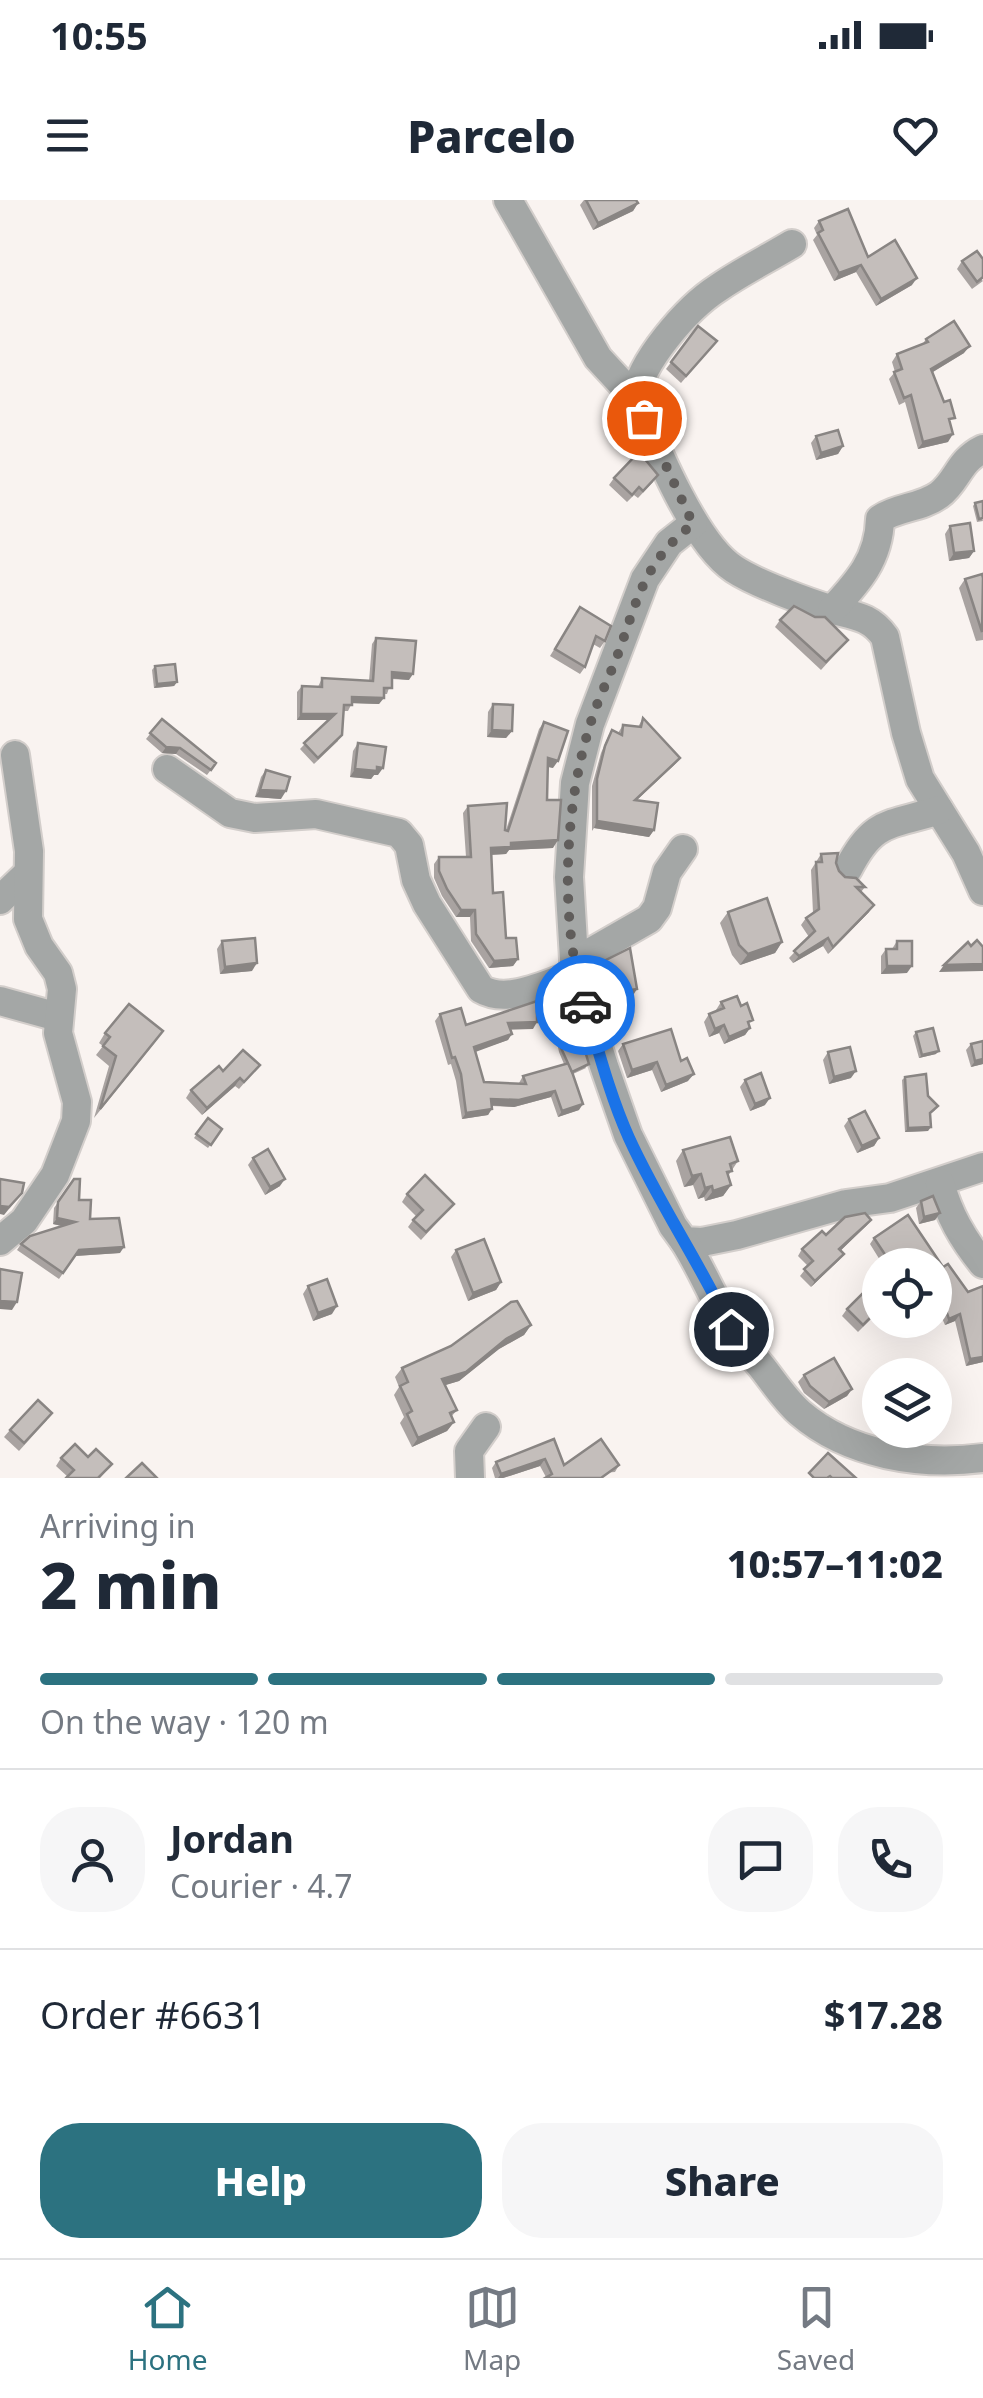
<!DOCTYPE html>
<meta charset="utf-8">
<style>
:root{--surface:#fff;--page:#f6f6f7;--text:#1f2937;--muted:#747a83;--line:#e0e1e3;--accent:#2c7280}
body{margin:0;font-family:"Noto Sans",sans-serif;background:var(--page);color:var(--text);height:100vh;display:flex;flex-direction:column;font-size:38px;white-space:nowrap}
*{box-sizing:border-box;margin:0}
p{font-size:32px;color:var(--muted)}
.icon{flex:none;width:55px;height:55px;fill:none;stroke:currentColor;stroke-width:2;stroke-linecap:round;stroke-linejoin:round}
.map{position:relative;height:1278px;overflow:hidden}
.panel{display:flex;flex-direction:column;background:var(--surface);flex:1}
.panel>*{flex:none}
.controls{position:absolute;left:862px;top:1048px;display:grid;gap:20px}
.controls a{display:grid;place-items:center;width:90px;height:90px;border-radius:50%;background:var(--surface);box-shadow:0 10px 40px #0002;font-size:50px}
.pin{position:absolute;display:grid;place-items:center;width:85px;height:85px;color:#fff;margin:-42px;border:5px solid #fff;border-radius:50%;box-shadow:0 2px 10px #0007}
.courier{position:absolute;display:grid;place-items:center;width:100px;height:100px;margin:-50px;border:8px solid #1a73e8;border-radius:50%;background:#fff;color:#222;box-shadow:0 2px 12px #0007}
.headline em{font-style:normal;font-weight:800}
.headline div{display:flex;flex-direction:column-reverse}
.headline{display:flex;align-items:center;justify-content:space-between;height:170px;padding:0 40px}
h1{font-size:65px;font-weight:800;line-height:75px}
.bar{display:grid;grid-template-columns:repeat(4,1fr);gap:15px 10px;align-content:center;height:120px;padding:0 40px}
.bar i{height:12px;border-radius:8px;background:var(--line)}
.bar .current{background:var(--accent)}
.bar p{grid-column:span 4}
.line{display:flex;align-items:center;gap:25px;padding:0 40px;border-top:2px solid var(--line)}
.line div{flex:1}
.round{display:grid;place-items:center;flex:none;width:105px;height:105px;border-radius:40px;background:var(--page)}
.cta{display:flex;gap:20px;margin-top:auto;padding:20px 40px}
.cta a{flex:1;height:115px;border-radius:40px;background:var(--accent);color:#fff;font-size:40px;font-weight:800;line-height:115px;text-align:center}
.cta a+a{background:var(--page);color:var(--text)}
.status{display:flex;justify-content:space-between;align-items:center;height:70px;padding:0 50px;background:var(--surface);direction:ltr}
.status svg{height:28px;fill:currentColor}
header{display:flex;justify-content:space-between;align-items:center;height:130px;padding:0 40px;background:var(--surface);font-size:45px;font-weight:800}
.menu{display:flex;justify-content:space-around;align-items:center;height:140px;border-top:2px solid var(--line);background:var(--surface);font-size:28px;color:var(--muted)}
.menu a{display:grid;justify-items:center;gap:5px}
.menu .current{color:var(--accent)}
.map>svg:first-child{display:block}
</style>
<div class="status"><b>10:55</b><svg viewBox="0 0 49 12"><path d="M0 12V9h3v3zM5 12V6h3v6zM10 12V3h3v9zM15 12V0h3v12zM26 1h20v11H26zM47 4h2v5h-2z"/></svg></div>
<header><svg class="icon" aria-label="menu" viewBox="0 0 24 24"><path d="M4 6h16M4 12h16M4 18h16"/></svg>Parcelo<svg class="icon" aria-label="heart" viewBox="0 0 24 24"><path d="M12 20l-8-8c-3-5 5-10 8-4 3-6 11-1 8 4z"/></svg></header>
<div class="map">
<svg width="983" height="1278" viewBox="0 0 983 1278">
<rect width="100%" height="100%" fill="#f9f3f0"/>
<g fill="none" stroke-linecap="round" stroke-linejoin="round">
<defs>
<g id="minor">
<path d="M508,0L598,158L635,198"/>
<path d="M792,44C767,59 741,72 718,88C687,108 640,162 635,198C654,244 694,343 734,369C755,383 809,403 833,410C856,416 871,417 885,437L906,533L920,579L966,653L983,691"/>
<path d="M693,324L669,343L645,379L590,524L575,583L569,677L575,775L604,866L628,935L673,1026L684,1041L702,1042L737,1035L846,1004L890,998L983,967"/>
<path d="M832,410C858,382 879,359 880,319C897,307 921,308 939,295C958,281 958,261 983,249"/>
<path d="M167,569L230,613L255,618L316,614L399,633L409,645L416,680L427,704L481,789C508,805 546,783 575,775"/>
<path d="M848,669C874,618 891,626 939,610"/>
<path d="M0,700L27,674"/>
<path d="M574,762L649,719L657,708L667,672L683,649"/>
<path d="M0,801L58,817"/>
<path d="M940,983C949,1015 962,1038 983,1064"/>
<path d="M0,1041L24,1021L55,975L76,921L77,902L58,833L62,789L58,773L39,746L28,719L29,651L15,555"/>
<path d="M684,1041C702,1069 714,1101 732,1129C740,1142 751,1154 761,1166C773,1181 785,1200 800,1213C849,1255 921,1266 983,1258"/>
<path d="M470,1278L469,1251L486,1227"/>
</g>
</defs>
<use href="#minor" stroke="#d3cecb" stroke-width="32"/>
<use href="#minor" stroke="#a4a7a6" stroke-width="28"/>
</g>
<g fill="#a9a3a1">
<path d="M584,0H636L638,3L633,11L593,30L580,5Z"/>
<path d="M819,21L868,57L912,85L876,106L856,72L834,81L813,40L817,35L814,28Z"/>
<path d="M962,61L983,81L972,89L957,69Z"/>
<path d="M698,126L717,141L681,183L666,169Z"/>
<path d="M926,139L964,153L933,172L951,224L948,242L918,249L905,202L899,205L889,179L895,172L892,162L897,154L922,145Z"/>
<path d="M816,236L843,246L838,254L816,260L811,243Z"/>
<path d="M614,278L653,282L638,298L634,295L627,302L609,285Z"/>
<path d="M975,303L983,321L977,322L973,306Z"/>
<path d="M950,326L974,351L969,358L949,361L945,334Z"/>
<path d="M983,378V440L976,441L959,388L965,379Z"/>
<path d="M580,407L605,441L600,448L593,444L585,467L580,474L550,456Z"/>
<path d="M780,420L848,440L821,470L775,427Z"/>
<path d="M376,438L409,480L392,479L387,494H384L379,504L352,503L348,511H343L338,541L314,564L300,549L328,520H297V492L302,486L318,487L322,478L369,481L372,444Z"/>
<path d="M155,466L177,482L174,486L154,488L152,470Z"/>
<path d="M493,504L512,531L506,538L487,537L488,512Z"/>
<path d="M643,518L680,558L675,564L637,600L654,630L649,637L594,628L592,631V586L601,553L608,537L612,530L618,533L623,525L638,527Z"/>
<path d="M162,519L216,563L207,575L176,554L162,553L146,539Z"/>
<path d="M544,522L553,568L547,567V600L553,648L509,650L506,654L491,655L493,693L506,738L518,759L513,766L489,768L471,741L470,717H456L442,696L434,678V664L439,657H466L463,613L468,606L506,630L539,529Z"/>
<path d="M358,543L378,575H374L371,579L350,577L353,551Z"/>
<path d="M266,570L281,599L255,597L261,577Z"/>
<path d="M821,654L836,663L839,671L845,677L865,687L861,692L869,712L828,754L823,746L793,763L789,758L809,737L801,725L806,718L813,713L811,670Z"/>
<path d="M728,712L782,742L775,753L740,765L732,755L720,723Z"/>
<path d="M222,741L252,771L220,774L217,749Z"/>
<path d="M897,741L907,773L881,774V756L886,749H892Z"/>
<path d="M600,763L632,797L602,802L595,770Z"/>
<path d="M721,802L749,825L750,828L745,835L724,844L719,833L709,837L704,822L709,814L717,811L716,810Z"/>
<path d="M440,814L466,825L533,829H511L508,840L475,851L484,882L519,883L523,876L564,864L559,852L553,823L556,819L586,868L573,874L579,910L558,917L551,897L514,907L492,906L488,915L462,919L456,881L451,864L448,865L435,821Z"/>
<path d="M916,832L936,854L919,858L913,836Z"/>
<path d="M105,833L156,841L94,918L109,866L96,855L103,846L99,843Z"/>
<path d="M623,844L688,881L661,892L652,870L627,878L618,851Z"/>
<path d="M971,844L983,864L971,867L966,850Z"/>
<path d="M828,852L851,878L829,884L823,860Z"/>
<path d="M260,865L239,889L235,886L202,915L186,898L191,890L223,871Z"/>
<path d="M905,877L928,896L935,910L930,914L928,931L905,932L902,880Z"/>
<path d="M745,880L765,905L750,911L740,887Z"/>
<path d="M208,918L222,929L208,948L194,938Z"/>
<path d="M849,919L879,938L874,946L857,953L844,926Z"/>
<path d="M683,950L738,961L728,976L731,985L723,996L705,1001L704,997L698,999L693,985L684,987L676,961Z"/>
<path d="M253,958L280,986L265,995L248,965Z"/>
<path d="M74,979L79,1000L90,1019L120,1053L75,1056L59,1079L17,1050L21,1044L62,1026L53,1024L54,1008Z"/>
<path d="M407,994L454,1004L421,1040L408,1027L416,1016L402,1002Z"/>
<path d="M921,1001L940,1013L935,1020L919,1024L916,1008Z"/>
<path d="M908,1015L943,1067L983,1162L966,1166L955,1121L945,1125L938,1109L942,1103L935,1094V1065H914L908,1057L897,1065H883L870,1044L874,1038Z"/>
<path d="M871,1020L866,1026L841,1050L839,1060L811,1087L800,1076L808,1066L798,1056L802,1049L826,1035Z"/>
<path d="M456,1050L501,1082L496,1090L468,1101L451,1057Z"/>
<path d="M308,1086L332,1114L313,1121L303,1094Z"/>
<path d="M847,1109L877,1113L858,1132L842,1116Z"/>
<path d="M531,1125L524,1135L499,1149L459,1181L445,1185L457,1210L451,1217L454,1222L447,1231L412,1247L400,1223L404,1217L394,1195L399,1187L395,1177L402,1168Z"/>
<path d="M804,1175L852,1189L847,1196L824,1209L804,1193L798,1182Z"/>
<path d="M47,1220L19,1251L4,1237L10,1230Z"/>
<path d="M554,1239L564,1265H619L615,1272L546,1277L540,1266L503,1278H495L492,1268L496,1262Z"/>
<path d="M88,1257L106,1271L100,1278H66L68,1277L56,1266L61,1258Z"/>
</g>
<g fill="#898583">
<path d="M638,3L633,11L593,30L598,23Z"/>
<path d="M861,65L856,72L834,81L839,73Z"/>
<path d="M917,78L912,85L876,106L881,99Z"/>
<path d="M970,146L964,153L926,176L931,169Z"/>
<path d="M953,234L948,242L918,249L923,242Z"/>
<path d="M843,246L838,254L816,260L821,253Z"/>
<path d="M974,351L969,358L949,361L954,353Z"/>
<path d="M392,472L413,474L409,480L388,478Z"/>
<path d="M177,482L174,486L154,488L157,484Z"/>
<path d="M352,497L384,498L379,504L348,503Z"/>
<path d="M301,514H335L330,520H297Z"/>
<path d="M492,530L512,531L506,538L487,537Z"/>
<path d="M166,547L180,548L176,554L162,553Z"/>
<path d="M548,558L558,561L553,568L543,565Z"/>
<path d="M680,558L675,564L630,606L635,600Z"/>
<path d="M377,567L383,568L378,575H374L371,579L350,577L355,569Z"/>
<path d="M260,590L286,591L281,599L255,597Z"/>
<path d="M597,621L654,630L649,637L594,628Z"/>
<path d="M558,640L553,648L509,650L506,654L486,655L491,648L511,643Z"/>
<path d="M874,705L869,712L828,754L833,747Z"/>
<path d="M461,710H475L470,717H456Z"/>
<path d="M828,738L823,746L793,763L799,756Z"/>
<path d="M782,742L775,753L740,765L748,754Z"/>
<path d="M518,759L513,766L489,768L494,761Z"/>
<path d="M257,763L252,771L220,774L225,767Z"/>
<path d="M983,764V771L939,772L944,765Z"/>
<path d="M887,766H912L907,773L881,774Z"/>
<path d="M637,789L632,797L602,802L607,794Z"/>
<path d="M537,822L533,829L504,830L508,823Z"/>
<path d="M724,825L719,833L709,837L715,829Z"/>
<path d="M750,828L745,835L724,844L729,837Z"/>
<path d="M512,834L508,840L470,854L474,847Z"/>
<path d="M939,851L936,854L919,858L922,855Z"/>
<path d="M983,859V864L971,867L975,861Z"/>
<path d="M657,862L652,870L627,878L632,870Z"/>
<path d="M856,871L851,878L829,884L834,877Z"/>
<path d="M694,874L688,881L661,892L666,885Z"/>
<path d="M240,878L235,886L202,915L207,908Z"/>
<path d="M555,891L551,897L514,907L487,905L491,899Z"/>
<path d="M770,898L765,905L750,911L755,904Z"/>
<path d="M583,904L579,910L558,917L562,911Z"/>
<path d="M492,909L488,915L462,919L466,913Z"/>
<path d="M931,927L928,931L905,932L908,928Z"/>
<path d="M879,938L874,946L857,953L862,946Z"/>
<path d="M701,974L693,985L684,987L692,976Z"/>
<path d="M285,979L280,986L265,995L270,987Z"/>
<path d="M731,985L723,996L705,1001L713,991Z"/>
<path d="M712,986L704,997L698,999L705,988Z"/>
<path d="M22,993L4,1015L0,1014V1006Z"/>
<path d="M940,1013L935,1020L919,1024L924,1017Z"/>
<path d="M57,1018L75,1022L71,1028L53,1024Z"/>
<path d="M871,1020L866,1026L835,1056L839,1049Z"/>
<path d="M124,1047L120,1053L75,1056L79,1050Z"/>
<path d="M913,1051L908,1057L897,1065H892Z"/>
<path d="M844,1054L839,1060L811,1087L815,1081Z"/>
<path d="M501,1082L496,1090L468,1101L473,1093Z"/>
<path d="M0,1101L17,1102L12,1110L0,1109Z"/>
<path d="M337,1106L332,1114L313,1121L318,1113Z"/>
<path d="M960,1114L955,1121L945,1125L949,1119Z"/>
<path d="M531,1125L524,1135L499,1149L459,1181L436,1188L442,1179Z"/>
<path d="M983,1157V1162L966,1166L970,1159Z"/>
<path d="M852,1189L847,1196L824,1209L829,1202Z"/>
<path d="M454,1222L447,1231L412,1247L418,1238Z"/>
<path d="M545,1259L540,1266L503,1278H498L501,1274Z"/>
</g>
<g fill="#c4bebb" stroke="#898583" stroke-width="2.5">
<path d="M586,0H636L638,3L598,23Z"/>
<path d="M848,9L868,57L895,40L917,78L881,99L861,65L839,73L818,33L823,30L819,21Z"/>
<path d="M977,51L983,59V77L977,82L962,61Z"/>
<path d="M954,121L970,146L931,169L944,202L950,200L955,218L949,219L953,234L923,242L911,195L904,198L894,172L902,169L897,154L928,142L926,139Z"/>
<path d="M698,126L717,141L686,176L671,162Z"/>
<path d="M838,230L843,246L821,253L816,236Z"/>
<path d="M639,252L658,275L643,291L639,287L632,295L614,278Z"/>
<path d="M983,301V318L979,319L975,303Z"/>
<path d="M970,323L974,351L954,353L950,326Z"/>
<path d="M982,374L983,378L982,432L965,379Z"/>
<path d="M794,406L815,417H825L848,440L826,462L780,420Z"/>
<path d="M580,407L611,426L605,441L596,436L585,467L555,449Z"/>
<path d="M376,438L416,441L413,474L392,472V488H384V498L352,497V505H344L342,535L318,558L304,543L335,514H301L302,486L322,487V478L373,481Z"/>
<path d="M175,464L177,482L157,484L155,466Z"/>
<path d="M493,504L513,505L512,531L492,530Z"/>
<path d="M643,518L680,558L635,600L658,603L654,630L597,621V625V579L605,546L612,530L622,535L623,525L641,527Z"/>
<path d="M162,519L216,563L211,570L180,548L166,547L150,533Z"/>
<path d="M544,522L568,531L558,561L548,558L547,600H561L558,640L511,643V647L491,648L493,693L503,692L506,738H516L518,759L494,761L476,734L475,710H461L447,689L439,671V657H471L468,606L507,603L505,630L508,631Z"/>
<path d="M358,543L386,547L383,568L377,567V571L355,569Z"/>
<path d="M266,570L290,577L286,591L260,590Z"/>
<path d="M838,653L836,663L839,671L845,677L856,678L865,687H856L874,705L833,747L828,738L799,756L794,751L815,731L806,718L819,709L816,662H822L821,654Z"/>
<path d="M767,698L782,742L748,754L739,745L728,712Z"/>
<path d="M255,738L257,763L225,767L222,741Z"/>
<path d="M977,740L983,747V764L944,765L968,742L971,746Z"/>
<path d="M897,741H912V766H887L886,749H897Z"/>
<path d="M630,748L637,789L607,794L600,763Z"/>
<path d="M737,796L741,806L747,803L753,820L748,822L750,828L729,837L724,825L715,829L709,814L724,808L721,802Z"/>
<path d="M537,801V822L508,823L512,834L474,847L484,882L526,884L523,876L569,863L583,904L562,911L555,891L519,900L491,899L492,909L466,913L461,874L455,857L452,858L440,814L461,808L466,825Z"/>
<path d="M129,804L163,831L100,909L116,856L103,846L110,837L105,833Z"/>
<path d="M574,816L589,864L572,872L561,848L556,819Z"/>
<path d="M933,828L939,851L922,855L916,832Z"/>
<path d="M671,829L681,861L687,858L694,874L666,885L657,862L632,870L623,844Z"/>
<path d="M983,841V859L975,861L971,844Z"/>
<path d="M850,847L856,871L834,877L828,852Z"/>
<path d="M243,850L260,865L244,882L240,878L207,908L191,890L219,866L223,871Z"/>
<path d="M761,873L770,898L755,904L745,880Z"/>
<path d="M926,874L928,896L938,906L930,913L931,927L908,928L905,877Z"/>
<path d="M865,911L879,938L862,946L849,919Z"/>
<path d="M208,918L222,929L211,945L196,934Z"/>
<path d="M730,937L738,961L730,964L732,971L727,972L731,985L713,991L712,986L705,988L701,974L692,976L683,950Z"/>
<path d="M268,949L285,979L270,987L253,958Z"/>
<path d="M425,975L454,1004L426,1032L413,1020L423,1010L407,994Z"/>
<path d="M0,979L24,983L22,993L9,1007L0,1006Z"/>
<path d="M74,979H80L79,1000H91L90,1019L119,1018L124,1047L79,1050L63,1073L21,1044L30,1036L75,1022L57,1018L58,1002Z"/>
<path d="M933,996L940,1013L924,1017L921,1001Z"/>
<path d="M865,1013L871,1020L839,1049L844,1054L815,1081L804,1069L813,1061L802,1049L822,1031L826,1035L845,1017Z"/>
<path d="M908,1015L943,1067L948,1064L968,1092L983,1086V1157L970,1159L960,1114L949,1119L943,1102L949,1100L935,1081V1065H923L913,1051L892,1065L874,1038Z"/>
<path d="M484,1039L501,1082L473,1093L456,1050Z"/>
<path d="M0,1069L22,1073L17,1102L0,1101Z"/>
<path d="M327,1079L337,1106L318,1113L308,1086Z"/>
<path d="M867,1089L880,1103V1108L863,1125L847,1109Z"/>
<path d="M517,1101L531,1125L506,1139L466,1172L442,1179L457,1210L450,1213L454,1222L418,1238L407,1214L412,1211L400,1186L408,1182L402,1168L451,1146L511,1102Z"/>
<path d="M834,1158L852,1189L829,1202L810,1186L804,1175Z"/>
<path d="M38,1200L52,1213L24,1243L10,1230Z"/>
<path d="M554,1239L564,1265L601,1239L619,1265L601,1278H545L552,1274L545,1259L501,1274L496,1262Z"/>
<path d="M75,1244L88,1257L96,1249L112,1264L98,1278H66L74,1270L61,1258Z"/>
<path d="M828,1253L856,1278H832L830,1276L827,1278H814L809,1273Z"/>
<path d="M142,1263L157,1278H126Z"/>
</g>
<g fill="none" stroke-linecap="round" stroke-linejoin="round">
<path stroke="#605d5b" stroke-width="10" stroke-dasharray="0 18" d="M585,805C559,723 564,608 590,525C597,501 609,478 618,454C638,398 644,362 693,324L644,218"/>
<path stroke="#1a73e8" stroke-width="12" d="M585,805C598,849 610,896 629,938C659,1004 700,1063 731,1129"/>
</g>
</svg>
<div class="controls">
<a><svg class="icon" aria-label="locate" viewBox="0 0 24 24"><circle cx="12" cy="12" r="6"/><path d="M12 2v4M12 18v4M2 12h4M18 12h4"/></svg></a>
<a><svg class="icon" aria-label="layers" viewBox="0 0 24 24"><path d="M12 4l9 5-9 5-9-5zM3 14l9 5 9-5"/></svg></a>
</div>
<div class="pin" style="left:644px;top:218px;background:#ea580c"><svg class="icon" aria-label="bag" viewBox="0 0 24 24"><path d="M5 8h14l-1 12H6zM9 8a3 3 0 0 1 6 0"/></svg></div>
<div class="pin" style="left:731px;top:1129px;background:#1f2937"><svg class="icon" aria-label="home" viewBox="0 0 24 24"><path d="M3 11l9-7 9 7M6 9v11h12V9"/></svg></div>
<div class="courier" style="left:585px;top:805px"><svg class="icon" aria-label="car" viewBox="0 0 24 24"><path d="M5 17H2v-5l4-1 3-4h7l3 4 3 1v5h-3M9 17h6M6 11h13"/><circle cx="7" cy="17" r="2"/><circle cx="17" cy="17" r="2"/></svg></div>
</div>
<section class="panel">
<div class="headline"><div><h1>2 min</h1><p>Arriving in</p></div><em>10:57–11:02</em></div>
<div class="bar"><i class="current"></i><i class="current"></i><i class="current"></i><i></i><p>On the way · 120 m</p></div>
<div class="line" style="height:180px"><a class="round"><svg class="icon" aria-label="person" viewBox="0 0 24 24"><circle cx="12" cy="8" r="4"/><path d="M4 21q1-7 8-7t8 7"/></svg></a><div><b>Jordan</b><p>Courier · 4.7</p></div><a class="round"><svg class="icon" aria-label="chat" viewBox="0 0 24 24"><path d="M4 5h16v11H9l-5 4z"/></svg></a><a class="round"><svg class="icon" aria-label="phone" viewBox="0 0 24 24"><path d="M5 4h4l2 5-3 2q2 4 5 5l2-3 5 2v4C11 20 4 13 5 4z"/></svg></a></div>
<div class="line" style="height:130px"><div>Order #6631</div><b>$17.28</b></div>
<div class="cta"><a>Help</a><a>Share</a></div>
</section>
<nav class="menu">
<a class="current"><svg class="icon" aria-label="home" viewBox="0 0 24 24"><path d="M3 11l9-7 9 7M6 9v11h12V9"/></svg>Home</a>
<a><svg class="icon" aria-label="map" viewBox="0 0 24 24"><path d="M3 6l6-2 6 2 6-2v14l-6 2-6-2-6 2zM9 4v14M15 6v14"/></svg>Map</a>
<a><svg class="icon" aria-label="saved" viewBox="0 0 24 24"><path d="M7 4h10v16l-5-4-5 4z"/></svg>Saved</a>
</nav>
